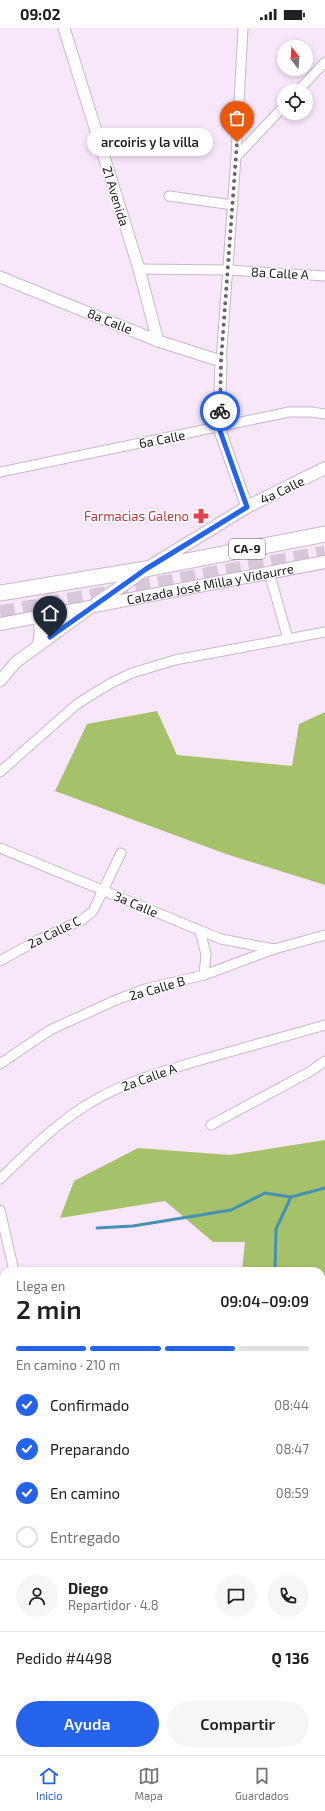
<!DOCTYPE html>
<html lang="es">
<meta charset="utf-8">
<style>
:root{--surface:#fff;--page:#f6f6f6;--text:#202124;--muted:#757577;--line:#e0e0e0;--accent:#2563eb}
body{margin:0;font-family:"Exo 2",sans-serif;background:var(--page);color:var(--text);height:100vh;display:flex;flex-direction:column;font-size:15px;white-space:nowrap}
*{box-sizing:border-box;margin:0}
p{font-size:13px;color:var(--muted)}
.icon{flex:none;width:22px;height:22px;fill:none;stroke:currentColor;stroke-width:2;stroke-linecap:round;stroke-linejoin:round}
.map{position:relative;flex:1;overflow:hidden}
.side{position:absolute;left:0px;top:1239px;width:325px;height:488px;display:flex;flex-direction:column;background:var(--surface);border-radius:12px 12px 0 0;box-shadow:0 2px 6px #0003}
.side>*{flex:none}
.needle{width:26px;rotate:343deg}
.tools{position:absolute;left:277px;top:12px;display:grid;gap:8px}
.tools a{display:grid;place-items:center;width:36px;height:36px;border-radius:50%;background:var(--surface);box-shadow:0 2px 6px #0003;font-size:20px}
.pin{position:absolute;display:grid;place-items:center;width:34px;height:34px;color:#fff;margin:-41px -17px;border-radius:50% 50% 50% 0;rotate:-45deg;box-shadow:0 0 4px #0007}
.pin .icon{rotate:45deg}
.courier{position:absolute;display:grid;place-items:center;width:40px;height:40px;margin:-20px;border:3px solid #2563eb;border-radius:50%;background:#fff;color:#222;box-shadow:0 1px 5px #0007}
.bubble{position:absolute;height:28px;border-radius:14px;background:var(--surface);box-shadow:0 2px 6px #0003;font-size:13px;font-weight:600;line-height:28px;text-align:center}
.headline em{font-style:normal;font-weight:600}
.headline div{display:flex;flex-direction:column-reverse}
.headline{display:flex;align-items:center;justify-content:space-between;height:68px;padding:0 16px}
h1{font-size:26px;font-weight:600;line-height:30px}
.bar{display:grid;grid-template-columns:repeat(4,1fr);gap:6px 4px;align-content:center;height:48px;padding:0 16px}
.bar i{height:5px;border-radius:3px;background:var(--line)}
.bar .current{background:var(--accent)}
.bar p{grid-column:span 4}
.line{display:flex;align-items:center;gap:10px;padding:0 16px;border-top:1px solid var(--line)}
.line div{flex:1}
.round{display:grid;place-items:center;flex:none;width:42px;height:42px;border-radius:21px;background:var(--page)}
ol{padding:0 16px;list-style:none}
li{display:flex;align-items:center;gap:12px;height:44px}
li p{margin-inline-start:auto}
li .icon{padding:4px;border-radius:50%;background:var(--accent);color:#fff;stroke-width:4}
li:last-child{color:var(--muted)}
li i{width:22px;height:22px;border:2px solid var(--line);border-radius:50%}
.cta{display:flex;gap:8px;margin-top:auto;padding:8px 16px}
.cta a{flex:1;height:46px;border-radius:24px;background:var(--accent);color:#fff;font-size:16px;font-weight:600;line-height:46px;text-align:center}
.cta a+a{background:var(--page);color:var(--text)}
.status{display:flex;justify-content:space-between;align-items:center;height:28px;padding:0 20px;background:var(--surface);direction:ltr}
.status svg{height:11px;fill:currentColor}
.dock{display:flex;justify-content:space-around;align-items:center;height:56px;border-top:1px solid var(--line);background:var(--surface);font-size:11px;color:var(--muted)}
.dock a{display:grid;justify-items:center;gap:2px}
.dock .current{color:var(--accent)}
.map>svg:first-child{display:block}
</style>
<div class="status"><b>09:02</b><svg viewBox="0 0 49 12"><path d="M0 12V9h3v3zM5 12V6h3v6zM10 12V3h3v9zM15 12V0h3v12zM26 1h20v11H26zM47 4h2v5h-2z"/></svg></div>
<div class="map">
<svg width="325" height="1727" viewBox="0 0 325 1727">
<rect width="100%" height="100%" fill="#f8e6fa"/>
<g fill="#a5c26a">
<path d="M157,683L177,727L292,738L299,696L325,684V857L226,826L55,763L87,696Z"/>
<path d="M325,1112V1280L322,1285L321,1292V1243H242L245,1214H213L165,1173L60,1190L74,1153L138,1120L230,1127Z"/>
<path d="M325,1678V1727H60L66,1723H321V1680Z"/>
</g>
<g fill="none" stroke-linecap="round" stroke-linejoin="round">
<g stroke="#4690b3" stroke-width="3">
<path d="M97,1200L133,1198L231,1182L265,1165L291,1169"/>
<path d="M275,1243L276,1201L291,1169L325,1160"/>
</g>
<path stroke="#d7c7d9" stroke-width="15" stroke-dasharray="15 8" stroke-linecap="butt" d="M0,585L325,525"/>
<defs>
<g id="minor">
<path d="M298,63L325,34"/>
<path d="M236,129L284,78"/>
<path d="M169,168L233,177"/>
<path d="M139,241L229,242L325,248"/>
<path d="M221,333L236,129L243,0"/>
<path d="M0,444L289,384H312L325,386"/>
<path d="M269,544L288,611"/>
<path d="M0,744L77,676L111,655L132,645L175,632L325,604"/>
<path d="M0,820L221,911L274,921"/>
<path d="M200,903L206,926L204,947"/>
<path d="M0,933L38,912L82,892L93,883L121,825"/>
<path d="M0,1036L50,1002L116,972L145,961L204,947L274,921L325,907"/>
<path d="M211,1097L311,1043L325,1033"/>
<path d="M0,1151C28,1124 56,1095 90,1075C126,1053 167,1042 208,1030C247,1019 286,1008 325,997"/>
<path d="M0,1182L14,1243"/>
<path d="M0,1341H4"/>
<path d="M0,1426H4"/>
<path d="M321,1449H325"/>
<path d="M321,1483L325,1481"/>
<path d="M0,1519H4"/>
<path d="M0,1622L4,1624"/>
<path d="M321,1624L325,1621"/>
<path d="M0,1661L4,1659"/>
<path d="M321,1661L325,1657"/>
</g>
<g id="tertiary">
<path d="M64,0L139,241L158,313"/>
<path d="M0,249L158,313L221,333L219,400L247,479"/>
<path d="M0,653L16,634L93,578"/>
</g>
<g id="secondary">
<path d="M97,575L146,541L247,479L325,440"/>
<path d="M37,589C43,598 40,607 39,617"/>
<path id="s1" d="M0,596L325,534"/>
</g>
<path id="trunk" d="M0,565L146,541L325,506"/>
</defs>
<use href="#minor" stroke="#c9b8cb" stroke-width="11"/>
<use href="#tertiary" stroke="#c9b8cb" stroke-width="13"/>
<use href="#secondary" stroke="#c9b8cb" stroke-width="14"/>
<use href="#trunk" stroke="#c9b8cb" stroke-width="17"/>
<use href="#minor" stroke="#fff" stroke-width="9"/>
<use href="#tertiary" stroke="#fff" stroke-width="11"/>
<use href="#secondary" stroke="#fff" stroke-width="12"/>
<use href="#trunk" stroke="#fff" stroke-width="15"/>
</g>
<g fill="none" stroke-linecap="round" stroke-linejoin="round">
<path stroke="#6b616c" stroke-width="4" stroke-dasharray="0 7.2" d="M220,383L221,333L237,114"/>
<path stroke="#2563eb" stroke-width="5" d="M50,609L146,541L247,479L219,400L220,383"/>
</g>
<defs>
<symbol id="pharmacy-bare" viewBox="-9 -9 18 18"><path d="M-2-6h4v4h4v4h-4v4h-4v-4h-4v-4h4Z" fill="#e0444e" stroke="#fff" stroke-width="2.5" paint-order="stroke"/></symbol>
</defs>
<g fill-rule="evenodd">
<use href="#pharmacy-bare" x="190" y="477" width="22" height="22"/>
</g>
<g text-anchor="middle" stroke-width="3" stroke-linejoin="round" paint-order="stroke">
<rect fill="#fff" stroke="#625e63" stroke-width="1" x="229" y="511" width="36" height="20" rx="3"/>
<g font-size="12" font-weight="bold" fill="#1f1920">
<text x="247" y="525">CA-9</text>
</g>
<g font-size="13" fill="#1f1920" stroke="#fff">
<text transform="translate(116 168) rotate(73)" y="5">21 Avenida</text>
<text transform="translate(280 245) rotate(3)" y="5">8a Calle A</text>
<text transform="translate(110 293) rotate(22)" y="5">8a Calle</text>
<text transform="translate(162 411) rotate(-11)" y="5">6a Calle</text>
<text transform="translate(282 462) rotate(-26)" y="5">4a Calle</text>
<text dy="5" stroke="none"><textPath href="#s1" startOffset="214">Calzada José Milla y Vidaurre</textPath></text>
<text transform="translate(136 876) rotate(23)" y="5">3a Calle</text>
<text transform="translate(54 904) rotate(-26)" y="5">2a Calle C</text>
<text transform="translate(157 960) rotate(-16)" y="5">2a Calle B</text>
<text transform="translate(149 1049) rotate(-20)" y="5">2a Calle A</text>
</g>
<g font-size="13" fill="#be3a42" stroke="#fff" text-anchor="end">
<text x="189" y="493">Farmacias Galeno</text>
</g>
</g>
</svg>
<div class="tools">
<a><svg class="needle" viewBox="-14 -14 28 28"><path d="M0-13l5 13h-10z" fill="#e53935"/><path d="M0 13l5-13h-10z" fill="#757577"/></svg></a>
<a><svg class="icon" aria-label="locate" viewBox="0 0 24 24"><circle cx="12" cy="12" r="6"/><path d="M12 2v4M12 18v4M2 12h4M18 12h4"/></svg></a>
</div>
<div class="pin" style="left:237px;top:114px;background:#ea580c"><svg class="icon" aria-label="bag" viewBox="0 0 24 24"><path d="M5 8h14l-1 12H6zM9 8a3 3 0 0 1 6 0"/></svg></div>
<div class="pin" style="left:50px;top:609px;background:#1f2937"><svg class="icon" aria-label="home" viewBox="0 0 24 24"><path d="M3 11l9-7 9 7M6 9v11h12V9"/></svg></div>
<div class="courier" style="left:220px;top:383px"><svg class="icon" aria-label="bike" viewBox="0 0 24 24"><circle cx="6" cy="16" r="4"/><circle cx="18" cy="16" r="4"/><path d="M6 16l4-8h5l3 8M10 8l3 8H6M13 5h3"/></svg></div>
<div class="bubble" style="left:87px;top:100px;width:126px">arcoiris y la villa</div>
<section class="side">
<div class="headline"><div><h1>2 min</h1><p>Llega en</p></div><em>09:04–09:09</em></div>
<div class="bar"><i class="current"></i><i class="current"></i><i class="current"></i><i></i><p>En camino · 210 m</p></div>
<ol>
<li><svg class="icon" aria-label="check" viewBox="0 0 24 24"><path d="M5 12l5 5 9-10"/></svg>Confirmado<p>08:44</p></li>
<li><svg class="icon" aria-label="check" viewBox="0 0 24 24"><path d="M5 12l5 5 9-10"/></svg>Preparando<p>08:47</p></li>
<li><svg class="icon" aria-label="check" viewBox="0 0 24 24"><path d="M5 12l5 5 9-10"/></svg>En camino<p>08:59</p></li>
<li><i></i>Entregado</li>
</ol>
<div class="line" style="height:72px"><a class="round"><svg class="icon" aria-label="person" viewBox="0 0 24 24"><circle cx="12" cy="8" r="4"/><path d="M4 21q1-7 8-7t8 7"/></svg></a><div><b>Diego</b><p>Repartidor · 4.8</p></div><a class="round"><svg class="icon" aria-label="chat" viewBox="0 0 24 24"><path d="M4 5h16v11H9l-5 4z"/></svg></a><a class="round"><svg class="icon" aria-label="phone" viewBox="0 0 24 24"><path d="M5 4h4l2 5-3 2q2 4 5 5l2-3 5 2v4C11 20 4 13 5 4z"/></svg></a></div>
<div class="line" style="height:52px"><div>Pedido #4498</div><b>Q 136</b></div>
<div class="cta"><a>Ayuda</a><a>Compartir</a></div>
</section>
</div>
<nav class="dock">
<a class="current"><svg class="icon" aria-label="home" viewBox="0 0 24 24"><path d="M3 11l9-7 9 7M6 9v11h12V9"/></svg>Inicio</a>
<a><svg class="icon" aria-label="map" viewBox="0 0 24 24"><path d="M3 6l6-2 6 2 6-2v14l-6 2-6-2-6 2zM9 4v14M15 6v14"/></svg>Mapa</a>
<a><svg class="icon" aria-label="saved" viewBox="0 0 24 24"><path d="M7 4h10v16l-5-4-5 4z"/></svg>Guardados</a>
</nav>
